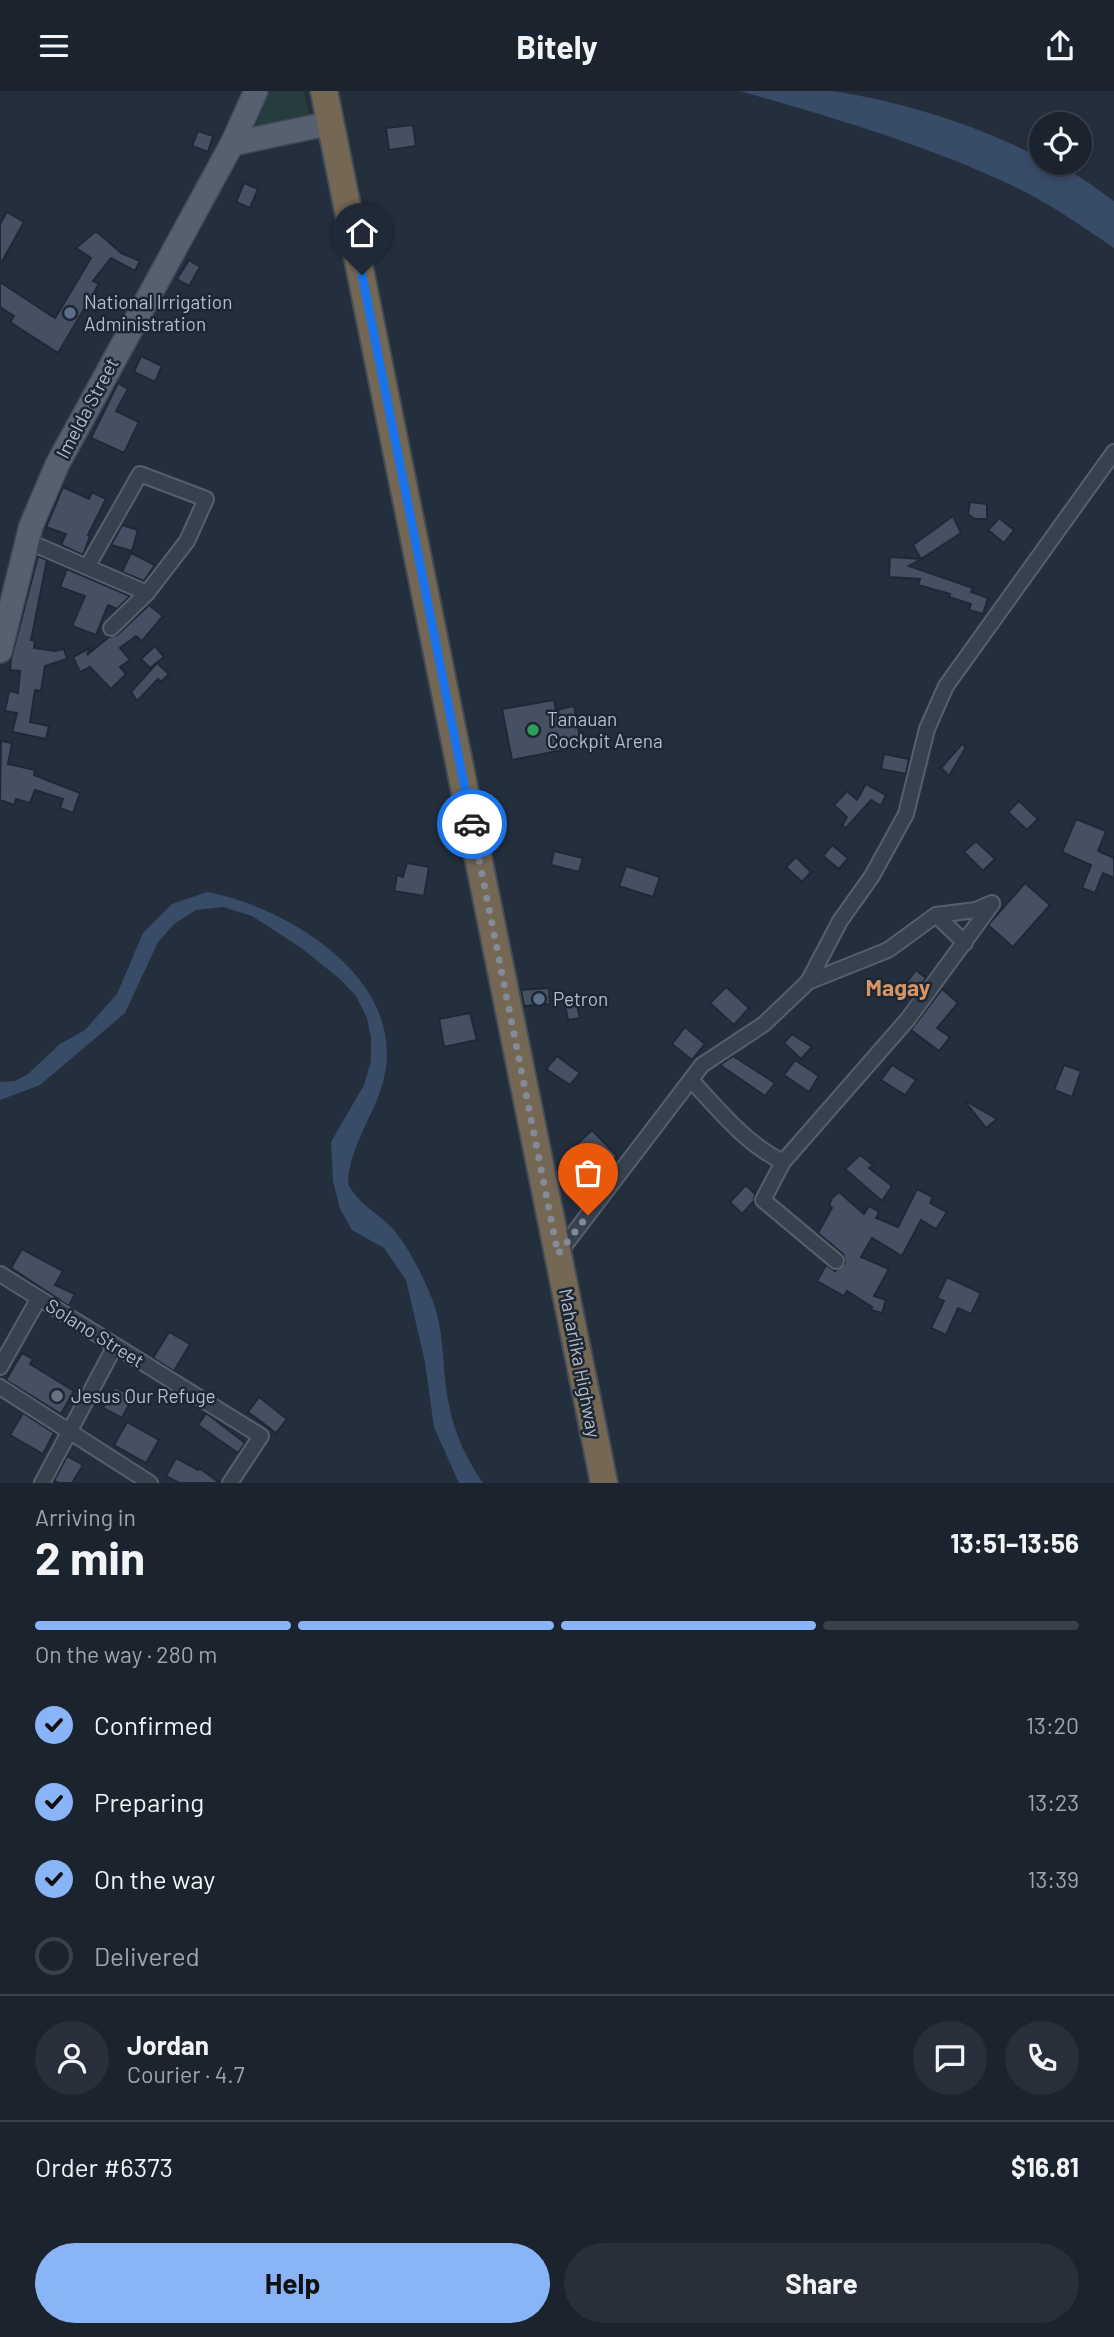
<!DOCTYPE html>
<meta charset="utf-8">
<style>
:root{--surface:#1b232e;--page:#282f3a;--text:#f1f3f6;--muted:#a0a4aa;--line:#39404a;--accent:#8ab4f8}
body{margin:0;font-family:Barlow,sans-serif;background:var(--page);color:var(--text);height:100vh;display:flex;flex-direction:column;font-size:26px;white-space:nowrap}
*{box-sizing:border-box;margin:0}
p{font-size:23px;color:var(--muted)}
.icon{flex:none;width:38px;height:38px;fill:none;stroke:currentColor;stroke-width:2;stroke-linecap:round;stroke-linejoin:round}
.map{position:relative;height:1392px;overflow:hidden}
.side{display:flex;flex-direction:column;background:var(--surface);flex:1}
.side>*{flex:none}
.tools{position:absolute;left:1029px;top:21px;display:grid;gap:14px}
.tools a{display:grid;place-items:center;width:63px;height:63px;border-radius:50%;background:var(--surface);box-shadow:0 4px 10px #0003,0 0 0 2px var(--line);font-size:35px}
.pin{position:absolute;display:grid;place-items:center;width:60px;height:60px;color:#fff;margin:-72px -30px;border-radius:50% 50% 50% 0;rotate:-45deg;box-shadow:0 0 7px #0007}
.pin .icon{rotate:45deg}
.courier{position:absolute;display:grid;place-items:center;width:70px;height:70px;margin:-35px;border:5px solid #1a73e8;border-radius:50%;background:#fff;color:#222;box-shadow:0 2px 9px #0007}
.overview em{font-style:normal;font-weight:700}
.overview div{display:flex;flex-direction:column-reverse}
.overview{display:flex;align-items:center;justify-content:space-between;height:119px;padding:0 35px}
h1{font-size:46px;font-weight:700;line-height:52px}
.bar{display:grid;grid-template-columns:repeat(4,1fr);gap:10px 7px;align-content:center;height:84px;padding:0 35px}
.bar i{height:9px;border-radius:5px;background:var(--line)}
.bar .selected{background:var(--accent)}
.bar p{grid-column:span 4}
.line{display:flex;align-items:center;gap:18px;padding:0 35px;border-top:2px solid var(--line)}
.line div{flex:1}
.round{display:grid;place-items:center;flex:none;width:74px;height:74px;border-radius:37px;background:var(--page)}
ol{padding:0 35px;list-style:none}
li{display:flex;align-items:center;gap:21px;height:77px}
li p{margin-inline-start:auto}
li .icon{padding:7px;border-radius:50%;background:var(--accent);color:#111;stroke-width:4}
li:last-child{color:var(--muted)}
li i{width:38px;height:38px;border:4px solid var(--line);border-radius:50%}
.cta{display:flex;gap:14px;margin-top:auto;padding:14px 35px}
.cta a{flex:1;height:80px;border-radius:42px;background:var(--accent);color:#111;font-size:28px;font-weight:700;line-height:80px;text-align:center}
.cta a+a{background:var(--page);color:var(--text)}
header{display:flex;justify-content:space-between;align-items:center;height:91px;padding:0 35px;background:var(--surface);font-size:32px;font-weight:700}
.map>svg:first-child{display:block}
</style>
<header><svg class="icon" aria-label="menu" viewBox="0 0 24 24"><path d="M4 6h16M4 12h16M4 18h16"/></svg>Bitely<svg class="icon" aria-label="share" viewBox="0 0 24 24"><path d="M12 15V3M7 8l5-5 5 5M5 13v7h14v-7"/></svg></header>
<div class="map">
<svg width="1114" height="1392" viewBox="0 0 1114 1392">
<rect width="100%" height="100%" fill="#242f3e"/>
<path fill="#263c3f" d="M269,0H304L309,25L256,36Z"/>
<g fill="#394c67">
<path d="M740,0C770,0 803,0 832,0C905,11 976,34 1041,67V72C1067,72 1093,96 1114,110V157C1080,134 1046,110 1009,93C923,53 831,26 740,0Z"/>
<path d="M207,801C287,816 403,886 385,982C378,1021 349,1052 348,1093C359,1114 377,1121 393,1138C408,1156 421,1181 430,1203C446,1239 441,1276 449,1314C454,1342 467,1369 483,1392H459L434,1336L425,1271L406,1189L384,1157L352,1139L340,1118L333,1090L331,1051L364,994L371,970V947L367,927L356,905L340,888L300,856L252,825L223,816L196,819L174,833L158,851L125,922L40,994L0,1009V991L15,990L28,983L60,953L85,939L117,903L143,842L172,813Z"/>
</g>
<g fill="#455162" stroke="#1f2835" stroke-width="2">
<path d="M413,34L416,55L389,59L386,37Z"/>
<path d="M198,40L213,45L208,61L192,55Z"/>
<path d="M244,92L258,98L250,117L236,111Z"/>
<path d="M7,121L24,131L0,174V133Z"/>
<path d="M96,140L121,162L140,170L135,180L111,167L93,190L99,193L58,262L10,231L14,225L0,216V191L55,227L91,167L76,157Z"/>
<path d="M189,169L200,176L189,195L177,188Z"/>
<path d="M141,265L162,275L155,291L134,281Z"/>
<path d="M118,292L128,298L116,320L139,331L124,362L91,347Z"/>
<path d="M63,396L89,408L92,401L106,408L88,444L90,445L83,464L61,454L66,443L46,436Z"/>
<path d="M970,411L987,413V428H975L968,423Z"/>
<path d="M953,425L961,442L921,468L913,454Z"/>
<path d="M999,427L1014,439L1004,452L988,439Z"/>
<path d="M122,434L138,439L132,460L111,454Z"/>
<path d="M131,462L155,474L144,490L122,481Z"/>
<path d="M38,465L47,469L31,549L35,550L34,557L55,560L64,558L67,568L45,575L41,600L35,599L30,631L49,635L46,648L12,641L17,622L5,620L9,600L18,602L20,580L10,579L11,568Z"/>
<path d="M890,466L921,468L909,475L973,497L971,501L988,507L983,523L969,519L971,513L949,506L950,503L918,494L920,488L889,486Z"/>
<path d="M67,478L130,505L117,518L108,514L96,544L72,535L85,505L60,496Z"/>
<path d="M149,514L163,525L142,550L136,545L120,557L130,569L120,576L126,583L111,598L90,576L80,581L73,566L90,557L87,564L109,546L117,544Z"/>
<path d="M155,555L164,566L150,577L141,568Z"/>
<path d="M157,572L169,583L161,591L158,588L137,610L131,601Z"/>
<path d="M554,609L556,619L574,615L580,646L561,650L563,659L512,669L502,618Z"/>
<path d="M1,650L12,652L8,673L35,679L34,684L80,702L73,722L60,717L63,708L35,699L30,712L16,708L14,714L0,709Z"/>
<path d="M962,653L966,656L949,685L941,677Z"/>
<path d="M884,663L909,668L906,683L881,678Z"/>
<path d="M866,693L886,704L881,715L871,709L846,737L842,735L847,726L834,714L847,700L857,709Z"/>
<path d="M1019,710L1038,728L1027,739L1008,721Z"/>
<path d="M1076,728L1106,740L1098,760L1114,767V787L1103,782L1095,802L1082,797L1091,774L1062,761Z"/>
<path d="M976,750L995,768L983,780L964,761Z"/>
<path d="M832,754L848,767L839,778L823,765Z"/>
<path d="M554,760L583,767L579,781L551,774Z"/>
<path d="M796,766L811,781L802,791L786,776Z"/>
<path d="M407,772L429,776L424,805L394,800L397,784L403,786Z"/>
<path d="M626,775L660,786L653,806L619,795Z"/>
<path d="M1025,792L1050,814L1013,856L988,834Z"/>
<path d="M916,879L926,887L911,908L900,900Z"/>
<path d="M726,896L749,917L734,934L710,912Z"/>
<path d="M549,897L550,913L524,915L521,899Z"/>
<path d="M942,898L958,912L937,937L950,946L939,960L911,939Z"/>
<path d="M574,902L580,927L568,929L563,904Z"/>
<path d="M470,922L477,949L444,956L439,928Z"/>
<path d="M685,936L705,953L692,969L672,953Z"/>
<path d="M792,943L812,956L801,968L784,952Z"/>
<path d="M557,965L580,982L570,994L546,978Z"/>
<path d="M733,965L775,992L765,1005L720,974Z"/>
<path d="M795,969L819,985L809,1001L784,984Z"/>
<path d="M892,974L916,989L905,1004L881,989Z"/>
<path d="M1064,974L1081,980L1072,1006L1054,999Z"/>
<path d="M964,1009L997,1028L986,1037Z"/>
<path d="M592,1039L617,1065L604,1078L576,1054Z"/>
<path d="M860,1064L873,1074L869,1077L892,1095L882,1110L845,1078Z"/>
<path d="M746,1094L755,1103L754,1110L742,1123L730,1111Z"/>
<path d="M917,1098L933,1106L930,1112L947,1121L936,1138L921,1129L902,1165L872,1147L861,1166L889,1178L874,1205L886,1209L882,1222L871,1219L872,1216L847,1200L844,1205L817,1190L826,1174L835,1180L845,1172L843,1163L818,1142L832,1117L829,1114L832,1107L839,1101L864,1123L869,1115L879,1121L876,1127L898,1136Z"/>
<path d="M22,1158L63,1180L55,1194L75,1203L69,1215L11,1177Z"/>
<path d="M947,1186L981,1202L971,1223L958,1217L946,1244L931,1237L944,1210L937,1207Z"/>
<path d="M169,1241L190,1253L174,1280L153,1267Z"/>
<path d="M22,1262L33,1268L30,1273L74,1300L61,1323L6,1289Z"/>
<path d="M115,1296L133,1306L122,1327L103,1317Z"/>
<path d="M259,1306L287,1328L276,1342L248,1321Z"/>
<path d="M23,1322L54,1342L43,1363L10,1344Z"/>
<path d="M206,1322L245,1352L238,1362L198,1334Z"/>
<path d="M127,1331L159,1349L146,1372L114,1354Z"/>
<path d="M67,1365L83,1374L72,1392H59L54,1390Z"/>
<path d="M176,1367L198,1379L199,1377L220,1392H179L166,1385Z"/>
</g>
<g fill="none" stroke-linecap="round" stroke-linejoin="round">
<defs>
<g id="street">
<path d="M27,450L147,502L111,537"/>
<path d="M87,476L140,383L206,408L187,450L147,502"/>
<path d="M936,824L965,852"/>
<path d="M808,891L840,830L872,785L906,723L927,638L946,595L1114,361"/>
<path d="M691,989C719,1019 746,1053 783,1071L908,928L992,813"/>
<path d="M783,1071L763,1109L836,1170"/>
<path d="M558,1163L702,974L764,933L808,891L888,859L936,824L976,819L992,812"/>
<path d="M0,1183L261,1345L230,1392"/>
<path d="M0,1276L39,1207"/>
<path d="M0,1296L150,1392"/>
<path d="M42,1392L115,1255"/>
</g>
<g id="primary">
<path d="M232,53L331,32"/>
<path d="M0,560L31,435L57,374L232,53L256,0"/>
</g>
<path id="highway" d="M324,0L604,1392"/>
</defs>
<use href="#street" stroke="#565f6c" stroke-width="18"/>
<use href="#primary" stroke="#414a57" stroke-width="26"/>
<use href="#highway" stroke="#434c59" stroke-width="30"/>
<use href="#street" stroke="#38414e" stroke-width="14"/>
<use href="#primary" stroke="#56606e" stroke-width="23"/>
<use href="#highway" stroke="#746855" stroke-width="26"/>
</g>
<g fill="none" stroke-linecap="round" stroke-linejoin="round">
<path stroke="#828b98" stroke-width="7" stroke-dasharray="0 12.6" d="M472,733L558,1163L588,1124"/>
<path stroke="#1a73e8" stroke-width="9" d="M362,184L472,733"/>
</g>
<g fill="#5c6f8a" stroke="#1d2633" stroke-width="2.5">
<circle cx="70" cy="222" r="7"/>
<circle cx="539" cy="908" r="7"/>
</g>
<circle fill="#2e9e5b" stroke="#1d2633" stroke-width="2.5" cx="533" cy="639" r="7"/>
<circle fill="#6b7280" stroke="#1d2633" stroke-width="2.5" cx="57" cy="1305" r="7"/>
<g text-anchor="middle" stroke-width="5" stroke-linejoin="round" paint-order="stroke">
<g font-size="19" fill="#b4bcc9" stroke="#1d2633" text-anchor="start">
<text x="84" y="218">National Irrigation<tspan x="84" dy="22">Administration</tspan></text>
<text x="547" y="635">Tanauan<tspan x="547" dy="22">Cockpit Arena</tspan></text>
<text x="553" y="915">Petron</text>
<text x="71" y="1312">Jesus Our Refuge</text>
</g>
<g font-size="19" fill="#b4bcc9" stroke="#1d2633">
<text transform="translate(87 317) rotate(-62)" y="7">Imelda Street</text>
<text transform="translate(95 1242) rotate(32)" y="7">Solano Street</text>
<text transform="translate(580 1272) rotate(79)" y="7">Maharlika Highway</text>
</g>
<g font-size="23" font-weight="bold" fill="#d59563" stroke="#1d2633">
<text x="898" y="905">Magay</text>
</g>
</g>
</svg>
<div class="tools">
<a><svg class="icon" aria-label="locate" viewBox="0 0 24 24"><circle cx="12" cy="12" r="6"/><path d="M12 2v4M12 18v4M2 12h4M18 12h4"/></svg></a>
</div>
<div class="pin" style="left:588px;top:1124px;background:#ea580c"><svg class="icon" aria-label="bag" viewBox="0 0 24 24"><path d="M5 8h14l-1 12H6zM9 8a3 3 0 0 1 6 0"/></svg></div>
<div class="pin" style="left:362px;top:184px;background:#1f2937"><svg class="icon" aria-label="home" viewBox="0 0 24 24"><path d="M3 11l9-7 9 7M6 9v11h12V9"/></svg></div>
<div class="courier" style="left:472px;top:733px"><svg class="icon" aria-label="car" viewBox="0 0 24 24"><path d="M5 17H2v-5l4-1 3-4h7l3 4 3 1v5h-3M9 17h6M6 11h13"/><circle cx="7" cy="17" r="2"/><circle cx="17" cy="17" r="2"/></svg></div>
</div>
<section class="side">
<div class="overview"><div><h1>2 min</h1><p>Arriving in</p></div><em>13:51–13:56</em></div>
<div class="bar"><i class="selected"></i><i class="selected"></i><i class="selected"></i><i></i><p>On the way · 280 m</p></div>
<ol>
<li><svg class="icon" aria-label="check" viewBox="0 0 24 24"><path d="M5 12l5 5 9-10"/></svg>Confirmed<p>13:20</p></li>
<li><svg class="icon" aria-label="check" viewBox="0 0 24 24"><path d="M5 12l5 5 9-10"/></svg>Preparing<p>13:23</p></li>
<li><svg class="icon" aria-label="check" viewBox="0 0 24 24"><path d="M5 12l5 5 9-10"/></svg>On the way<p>13:39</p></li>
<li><i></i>Delivered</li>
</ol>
<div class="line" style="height:126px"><a class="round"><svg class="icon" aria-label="person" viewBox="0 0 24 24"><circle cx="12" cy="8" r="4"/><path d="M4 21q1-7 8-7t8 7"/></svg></a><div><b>Jordan</b><p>Courier · 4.7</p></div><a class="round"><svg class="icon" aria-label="chat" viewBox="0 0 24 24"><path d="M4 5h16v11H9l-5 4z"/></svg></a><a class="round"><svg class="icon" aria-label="phone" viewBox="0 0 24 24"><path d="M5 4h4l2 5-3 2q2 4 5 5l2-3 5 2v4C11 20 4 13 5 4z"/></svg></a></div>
<div class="line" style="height:91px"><div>Order #6373</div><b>$16.81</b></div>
<div class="cta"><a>Help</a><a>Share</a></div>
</section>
